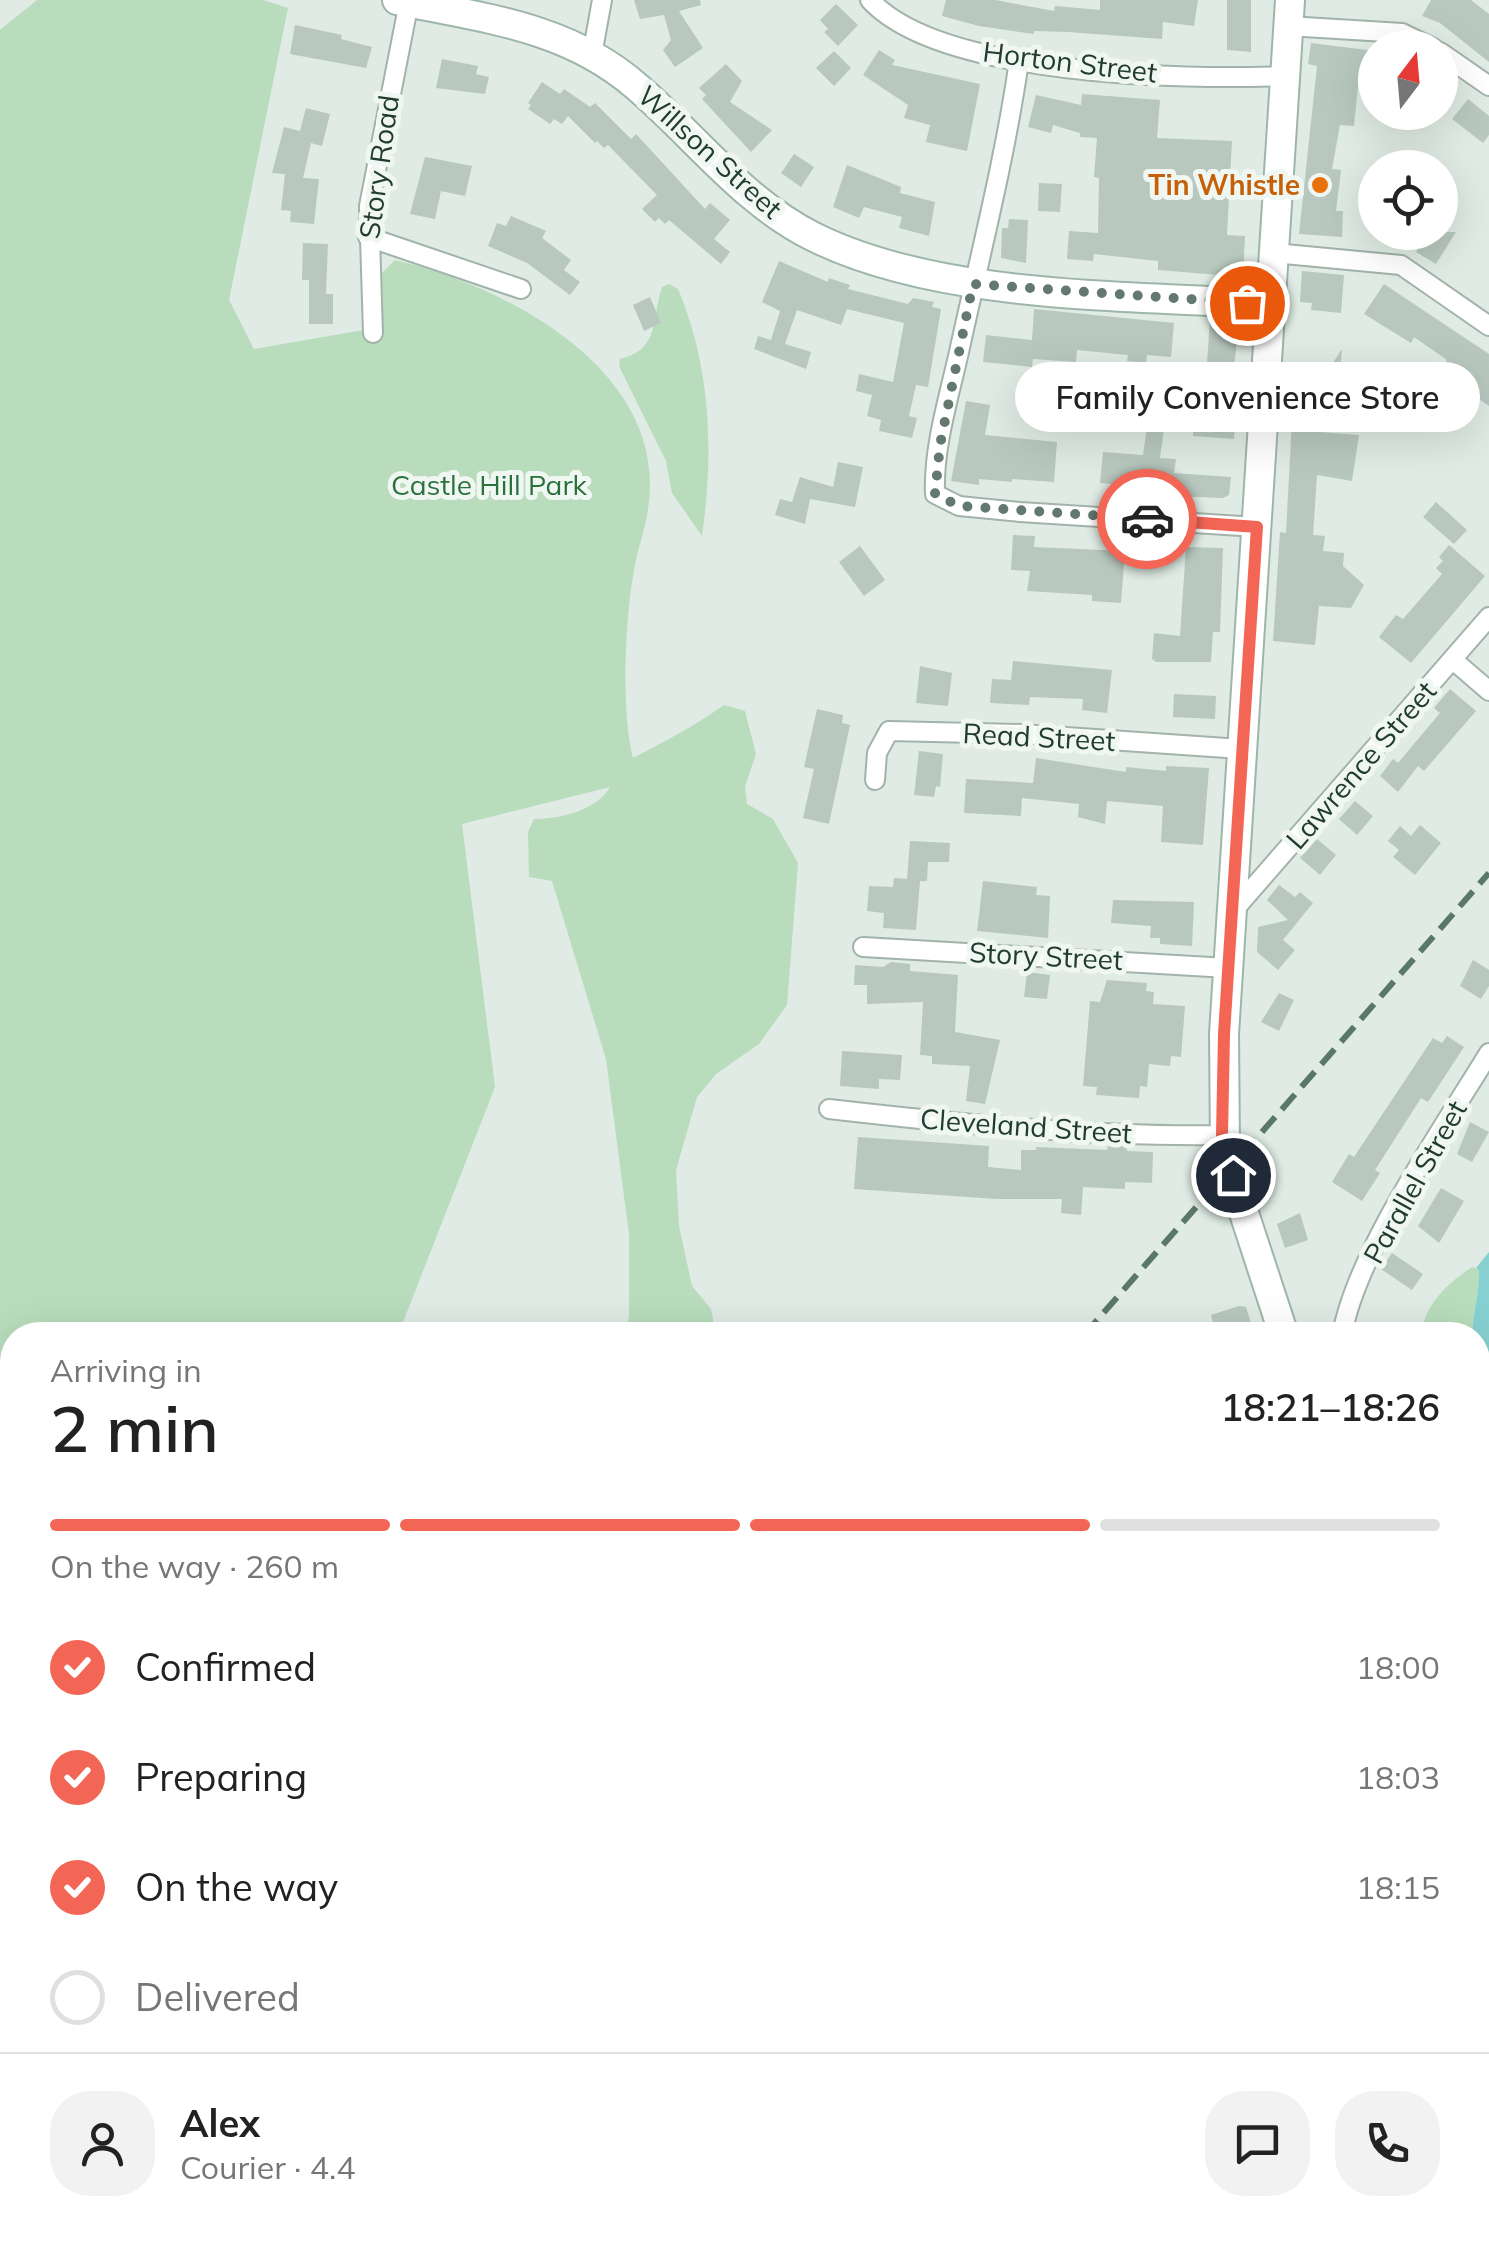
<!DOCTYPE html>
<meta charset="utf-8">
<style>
:root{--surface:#fff;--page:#f2f2f2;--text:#222;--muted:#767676;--line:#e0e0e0;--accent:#f36555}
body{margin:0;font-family:Mulish,sans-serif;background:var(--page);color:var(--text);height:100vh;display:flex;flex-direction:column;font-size:38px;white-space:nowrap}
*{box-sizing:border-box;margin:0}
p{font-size:32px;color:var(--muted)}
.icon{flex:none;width:55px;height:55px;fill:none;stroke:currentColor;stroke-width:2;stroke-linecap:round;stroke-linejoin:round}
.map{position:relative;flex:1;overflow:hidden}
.side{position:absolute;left:0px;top:1322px;width:1490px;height:932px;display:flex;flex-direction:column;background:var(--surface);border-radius:40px 40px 0 0;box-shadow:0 10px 40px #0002}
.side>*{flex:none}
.needle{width:65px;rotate:16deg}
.buttons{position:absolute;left:1358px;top:30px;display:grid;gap:20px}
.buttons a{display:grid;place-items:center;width:100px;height:100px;border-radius:50%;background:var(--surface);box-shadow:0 10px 40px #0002;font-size:50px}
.pin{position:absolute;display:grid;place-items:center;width:85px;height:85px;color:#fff;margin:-42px;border:5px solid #fff;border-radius:50%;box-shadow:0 2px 10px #0007}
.courier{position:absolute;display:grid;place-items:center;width:100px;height:100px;margin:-50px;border:8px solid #f36555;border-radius:50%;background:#fff;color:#222;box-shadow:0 2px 12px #0007}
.bubble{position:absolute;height:70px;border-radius:35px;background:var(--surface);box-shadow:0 10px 40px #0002;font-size:32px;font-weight:600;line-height:70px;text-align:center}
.summary em{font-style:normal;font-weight:600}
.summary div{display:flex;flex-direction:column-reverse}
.summary{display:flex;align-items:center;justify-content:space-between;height:170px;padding:0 50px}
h1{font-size:65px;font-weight:600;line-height:75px}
.bar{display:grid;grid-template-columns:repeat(4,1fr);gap:15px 10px;align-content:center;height:120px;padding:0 50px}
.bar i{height:12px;border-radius:8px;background:var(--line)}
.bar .current{background:var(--accent)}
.bar p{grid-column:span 4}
.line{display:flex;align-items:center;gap:25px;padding:0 50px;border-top:2px solid var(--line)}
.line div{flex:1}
.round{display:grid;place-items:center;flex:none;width:105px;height:105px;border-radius:40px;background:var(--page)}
ol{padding:0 50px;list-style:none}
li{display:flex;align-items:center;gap:30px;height:110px}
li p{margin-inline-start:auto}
li .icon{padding:10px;border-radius:50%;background:var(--accent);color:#fff;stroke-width:4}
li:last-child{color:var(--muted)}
li i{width:55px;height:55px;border:5px solid var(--line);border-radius:50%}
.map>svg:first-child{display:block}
</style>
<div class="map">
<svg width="1489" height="2253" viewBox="0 0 1489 2253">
<rect width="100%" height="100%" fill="#dfebe4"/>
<g fill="#b8dcbc">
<path d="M37,0H263L288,8L229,300L254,349L381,327V274L395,260C506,286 670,371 648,509C645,531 636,553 633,576C625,623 621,712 633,758C662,743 698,724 724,705L745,711L756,754L745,786L747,804L773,819L798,863L787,1005L759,1044L716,1074L697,1097L676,1170L679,1226L692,1286L711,1309L716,1335H623L629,1317V1234L606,1059L552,881L529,877L528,832L534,819C561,819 597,810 610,787L462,824L495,1087L398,1335H12V2242L252,2243L243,2253H0V30Z"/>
<path d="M669,284L678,289C711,367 714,453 702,536L672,493L666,461L619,366L620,359C661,349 651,319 662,287Z"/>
<path d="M1472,1267L1479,1270C1480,1291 1473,1313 1472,1335H1420C1427,1302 1446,1285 1472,1267Z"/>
<path d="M1489,1381V1603C1476,1581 1478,1573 1487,1550L1478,1531V1388Z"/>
<path d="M1326,2242L1305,2253H1235L1223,2243Z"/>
</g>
<path fill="#86d0d1" d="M1489,1252V1381L1478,1388V1335H1472C1473,1313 1480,1291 1479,1270L1476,1268Z"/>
<g fill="#b8c8bf">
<path d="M634,0H700L701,5L679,11L703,48L675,67L663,50L671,40L664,15L640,19Z"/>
<path d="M946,0H995L1054,11L1055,6L1100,10V0H1198L1194,26L1163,22L1162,39L1068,32L1034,31V34L979,26L942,16Z"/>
<path d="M1227,0H1251V52L1227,50Z"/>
<path d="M1431,0H1471L1489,14V62L1440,23L1422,16Z"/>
<path d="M836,4L858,25L838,46L824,32L828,29L820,20Z"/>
<path d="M295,25L342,35L341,39L372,47L366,68L290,54Z"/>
<path d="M1311,43L1375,51V77L1359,75L1354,126L1340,125L1332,169L1341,170L1336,211H1343L1342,237L1299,234L1317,66L1308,64Z"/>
<path d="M879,50L895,60L892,65L980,84L967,151L926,142L930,125L904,118L908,105L863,75Z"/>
<path d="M834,51L851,68L834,86L816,68Z"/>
<path d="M442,59L478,66L476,74L489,77L485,94L436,88Z"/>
<path d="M726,64L742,81L730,102L772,130L751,152L702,99L706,95L699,88Z"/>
<path d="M542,82L560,94L564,89L590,107L595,103L631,139L636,134L705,209L710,203L730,220L714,239L730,252L721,264L669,220L665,224L659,218L655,222L642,209L657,195L608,145L604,148L597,141L595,143L568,116L562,124L554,119L550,124L528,109L531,105L528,103Z"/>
<path d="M1082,94L1160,100L1157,138L1232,141L1227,235L1245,236L1243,277L1158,270V261L1094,254L1093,261L1067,259L1069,231L1098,233L1099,178L1094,177L1097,138L1080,137V133L1053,125L1051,133L1028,127L1036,95L1081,105Z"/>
<path d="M1468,99L1489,116V135L1483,143L1452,119Z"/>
<path d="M306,108L330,114L322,146L311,143L303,178L319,179L314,224L290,222L291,211L281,210L285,174L272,173L284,127L300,131Z"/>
<path d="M794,154L814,167L801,187L781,173Z"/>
<path d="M425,157L472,166L465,196L441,191L435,219L410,214Z"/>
<path d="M847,165L901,187L900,193L935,202L929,236L899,228L902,217L864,207L859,218L833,207Z"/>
<path d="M1039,183L1062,184L1060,212L1038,211Z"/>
<path d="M511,216L546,231L542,238L571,260L564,270L580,282L570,295L527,263L488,246L497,223L506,226Z"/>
<path d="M1009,219L1028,220L1026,263L1001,258L1002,228H1008Z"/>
<path d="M1428,232H1456L1436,264L1416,252Z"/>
<path d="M303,243L328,244L326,294H333V324H309V280H302Z"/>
<path d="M779,261L828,282L829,278L850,285L848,289L908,304L913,298L934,302L932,307L941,309L928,387L916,385L909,416L917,418L912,438L879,431L881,420L867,416L872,395L856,391L859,374L893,382L904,323L847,309L841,325L797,310L785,344L811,352L806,369L754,349L758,336L771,340L780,311L762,302Z"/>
<path d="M1302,271L1344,275L1341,313L1311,310L1312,303L1300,302Z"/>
<path d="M1384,284L1489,354V406L1470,393L1476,384L1444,364L1447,360L1414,337L1411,343L1364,314Z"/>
<path d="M650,297L661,323L644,331L633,305Z"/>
<path d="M1034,309L1174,323L1171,357L1147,355L1146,363L1127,361L1128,355L1077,350L1076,362L1033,359L1032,367L983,362L986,335L1032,340Z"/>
<path d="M1210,320L1239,322L1229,412H1233L1232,420L1235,421L1234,439L1193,436L1196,377L1206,378Z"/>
<path d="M1342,349L1338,398L1323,397L1319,432L1359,435L1352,481L1317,475L1313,535L1325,536L1323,551L1344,553L1343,566L1364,585L1351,608L1319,606L1315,645L1273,641L1280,532L1286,533L1295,363L1331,366Z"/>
<path d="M966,401L990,405L985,435L1057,442L1054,482L1012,479V482L979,479V485L951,481Z"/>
<path d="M1150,405L1167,408L1160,458L1176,459L1174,473L1231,477L1229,495L1223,498L1172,496L1143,493V487L1100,483L1103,452L1143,455Z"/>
<path d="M838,462L863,467L855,507L810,499L805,524L775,515L780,499L792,502L800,477L833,487Z"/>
<path d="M1436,502L1467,530L1454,544L1423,517Z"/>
<path d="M1013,535L1035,536L1034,547L1125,551L1121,603L1092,601V595L1027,591L1030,571L1011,570Z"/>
<path d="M1449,545L1485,576L1411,663L1379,637L1396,615L1403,619L1442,574L1436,568L1443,561L1439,557Z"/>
<path d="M860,546L885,580L864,596L839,562Z"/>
<path d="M1186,547L1223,548L1220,632H1213L1211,662H1156L1152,659L1154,633L1180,636Z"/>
<path d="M1013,661L1112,670L1107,713L1082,710L1083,699L1030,697L1029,705L990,703L992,679L1011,680Z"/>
<path d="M920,666L952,673L948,706L916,703Z"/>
<path d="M1450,689L1476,711L1424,771L1418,766L1398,792L1380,776L1393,759L1398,763L1440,713L1434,708Z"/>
<path d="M1174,694L1216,696L1215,719L1173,717Z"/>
<path d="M817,709L843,715L842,723L850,725L829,824L803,818L814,769L804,767Z"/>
<path d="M919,751L943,754L940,787L936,786L934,797L914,795Z"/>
<path d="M1036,758L1126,772V767L1166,771V766L1209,768L1203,845L1161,842L1163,806L1107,801L1105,824L1078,817L1079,804L1022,798L1021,816L964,813L966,779L1033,783Z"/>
<path d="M1355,801L1373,816L1357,835L1339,819Z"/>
<path d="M1420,825L1441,843L1415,875L1393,857L1399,850L1388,841L1400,826L1411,836Z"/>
<path d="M1317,839L1336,855L1320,875L1300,858Z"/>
<path d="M910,841L950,843L949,862H928L927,881H920L916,930L883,928L884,913L867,911L869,886L893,887L894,878L907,879Z"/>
<path d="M983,881L1037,887L1036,895L1050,896L1048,938L977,931Z"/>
<path d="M1279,885L1295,897L1300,892L1313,903L1283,940L1295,950L1278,970L1257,952L1258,927L1288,920L1267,900Z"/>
<path d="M1113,900L1194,902L1192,946L1160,944V938H1150L1151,926L1111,923Z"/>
<path d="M1473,960L1489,970V986L1481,999L1460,986Z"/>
<path d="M891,962L910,964V971L958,975L955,1032L1000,1040L985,1104L966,1101L970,1066L932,1064V1056L920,1055L923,1002L867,1004V985H854L855,965L883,967Z"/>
<path d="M1027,972L1050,975L1047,999L1024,997Z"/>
<path d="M1107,980L1147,983L1146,991L1154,992L1153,1004L1185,1006L1181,1057L1171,1056L1170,1066L1149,1064L1147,1087L1140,1086L1139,1098L1096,1095L1097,1087L1083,1086L1090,1001L1100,1002Z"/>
<path d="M1279,993L1294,1000L1279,1031L1261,1022Z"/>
<path d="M1447,1036L1464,1047L1428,1102L1421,1098L1375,1170L1380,1173L1362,1201L1332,1182L1349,1154L1354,1157L1433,1038L1442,1043Z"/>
<path d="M842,1051L902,1055L900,1080L879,1079V1089L840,1086Z"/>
<path d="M1470,1122L1489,1132L1472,1162L1457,1154Z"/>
<path d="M858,1137L989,1146L988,1167L1021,1170V1150H1036V1147L1107,1150L1108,1146H1127V1151L1153,1152L1152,1183L1125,1182V1189L1083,1187L1081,1215L1061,1213L1062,1199H996L854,1189Z"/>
<path d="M1441,1188L1464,1201L1439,1243L1418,1226Z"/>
<path d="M1300,1213L1308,1240L1285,1248L1277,1224Z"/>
<path d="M1392,1253L1423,1274L1412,1290L1381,1269Z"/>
<path d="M1239,1306L1246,1307L1252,1326L1247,1331L1233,1335H1187L1186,1332L1213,1323L1211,1315Z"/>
</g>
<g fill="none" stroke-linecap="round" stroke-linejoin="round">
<defs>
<g id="street">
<path d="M870,0C940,76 1183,80 1284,76"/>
<path d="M1288,26L1402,33L1433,48"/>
<path d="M1440,52L1489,86"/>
<path d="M592,55L602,0"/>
<path d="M1019,61C1005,159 980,255 959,352C949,397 933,448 935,494L959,506L1020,512L1257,527"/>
<path d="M368,237L521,289"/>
<path d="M1274,253L1401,265L1489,326"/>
<path d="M373,333L369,206L409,2"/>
<path d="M1453,660L1489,691"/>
<path d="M875,780L877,753L889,731L1022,734L1241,749"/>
<path d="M1233,911L1489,617"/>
<path d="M863,947L1228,968"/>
<path d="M829,1109C959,1124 1092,1137 1223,1135"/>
<path d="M1342,1335C1356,1253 1444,1127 1489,1053"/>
<path d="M1478,1635L1489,1645"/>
<path d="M712,2242L718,2253"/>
<path d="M1181,2242L1190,2253"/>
<path d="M414,2253L426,2242"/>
<path d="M672,2253L678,2242"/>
</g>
<g id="secondary">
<path d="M397,0C482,18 567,26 636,86C695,136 743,202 814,237C942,300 1127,295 1268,304"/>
<path d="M1225,1147L1224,1034L1290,0"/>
<path d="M1243,1210L1284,1335"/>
<path d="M1478,2241L1484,2253"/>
</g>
</defs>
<use href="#street" stroke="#a2b3aa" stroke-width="22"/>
<use href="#secondary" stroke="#9eb6aa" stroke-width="32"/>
<use href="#street" stroke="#fff" stroke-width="18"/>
<use href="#secondary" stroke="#fff" stroke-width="28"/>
<g stroke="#5a776b" stroke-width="6" stroke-dasharray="20 10" stroke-linecap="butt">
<path d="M1084,1335L1489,873"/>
<path d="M293,2253L302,2242"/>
</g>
<defs>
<path id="secondary-bridge" d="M1225,1147L1243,1210"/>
</defs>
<use href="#secondary-bridge" stroke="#9eb6aa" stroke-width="32" stroke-linecap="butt"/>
<use href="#secondary-bridge" stroke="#fff" stroke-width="28"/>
</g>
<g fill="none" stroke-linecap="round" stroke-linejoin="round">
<path stroke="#63796f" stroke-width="10" stroke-dasharray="0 18" d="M1147,519L959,506L935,494L940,445L973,284L1247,303"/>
<path stroke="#f36555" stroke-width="12" d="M1147,519L1257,527L1224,1034L1222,1135L1233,1175"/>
</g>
<circle fill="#e8710a" stroke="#f0f7f2" stroke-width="4" cx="1320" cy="185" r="10"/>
<g text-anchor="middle" stroke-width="10" stroke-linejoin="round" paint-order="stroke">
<g font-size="28" fill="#203b30" stroke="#f0f7f2">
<text transform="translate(1070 62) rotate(7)" y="10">Horton Street</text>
<text transform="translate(710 152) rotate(42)" y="10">Willson Street</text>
<text transform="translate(379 167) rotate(-82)" y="10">Story Road</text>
<text transform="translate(1039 737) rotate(3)" y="10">Read Street</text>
<text transform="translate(1361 765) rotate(-49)" y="10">Lawrence Street</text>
<text transform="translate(1046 956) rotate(3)" y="10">Story Street</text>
<text transform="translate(1026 1126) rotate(4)" y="10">Cleveland Street</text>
<text transform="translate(1415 1182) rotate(-61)" y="10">Parallel Street</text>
</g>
<g font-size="28" font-weight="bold" fill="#c56008" stroke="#f0f7f2" text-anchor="end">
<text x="1300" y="195">Tin Whistle</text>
</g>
<g font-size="28" fill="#2a723c" stroke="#f0f7f2">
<text x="489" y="495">Castle Hill Park</text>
</g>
</g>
</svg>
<div class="buttons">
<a><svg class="needle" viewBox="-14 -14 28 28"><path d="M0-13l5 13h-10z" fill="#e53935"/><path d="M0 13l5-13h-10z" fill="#767676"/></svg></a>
<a><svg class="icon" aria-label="locate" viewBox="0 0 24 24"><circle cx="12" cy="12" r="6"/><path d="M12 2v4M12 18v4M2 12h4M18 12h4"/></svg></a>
</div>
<div class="pin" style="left:1247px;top:303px;background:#ea580c"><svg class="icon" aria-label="bag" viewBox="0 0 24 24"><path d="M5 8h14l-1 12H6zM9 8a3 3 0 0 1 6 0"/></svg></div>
<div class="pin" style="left:1233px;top:1175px;background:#1f2937"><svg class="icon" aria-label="home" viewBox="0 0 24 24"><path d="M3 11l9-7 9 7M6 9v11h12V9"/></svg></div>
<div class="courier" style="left:1147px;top:519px"><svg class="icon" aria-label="car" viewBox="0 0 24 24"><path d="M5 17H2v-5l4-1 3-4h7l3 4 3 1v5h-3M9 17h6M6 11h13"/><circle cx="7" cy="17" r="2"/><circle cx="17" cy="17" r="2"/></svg></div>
<div class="bubble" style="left:1015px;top:362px;width:465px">Family Convenience Store</div>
<section class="side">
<div class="summary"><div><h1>2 min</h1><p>Arriving in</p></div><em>18:21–18:26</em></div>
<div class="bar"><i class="current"></i><i class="current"></i><i class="current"></i><i></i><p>On the way · 260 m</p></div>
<ol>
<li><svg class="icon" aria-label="check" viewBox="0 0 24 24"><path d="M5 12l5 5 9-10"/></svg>Confirmed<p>18:00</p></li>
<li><svg class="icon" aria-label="check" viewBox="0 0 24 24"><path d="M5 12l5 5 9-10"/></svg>Preparing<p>18:03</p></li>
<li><svg class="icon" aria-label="check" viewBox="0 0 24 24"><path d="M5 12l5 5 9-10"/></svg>On the way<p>18:15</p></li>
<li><i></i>Delivered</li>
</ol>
<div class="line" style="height:180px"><a class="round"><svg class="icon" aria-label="person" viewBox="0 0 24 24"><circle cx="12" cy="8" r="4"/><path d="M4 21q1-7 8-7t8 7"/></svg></a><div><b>Alex</b><p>Courier · 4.4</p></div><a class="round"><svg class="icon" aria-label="chat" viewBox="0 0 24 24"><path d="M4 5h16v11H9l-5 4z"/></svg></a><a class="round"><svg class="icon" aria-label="phone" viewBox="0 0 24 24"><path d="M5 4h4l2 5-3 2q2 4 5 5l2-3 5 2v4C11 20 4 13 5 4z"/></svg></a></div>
</section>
</div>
